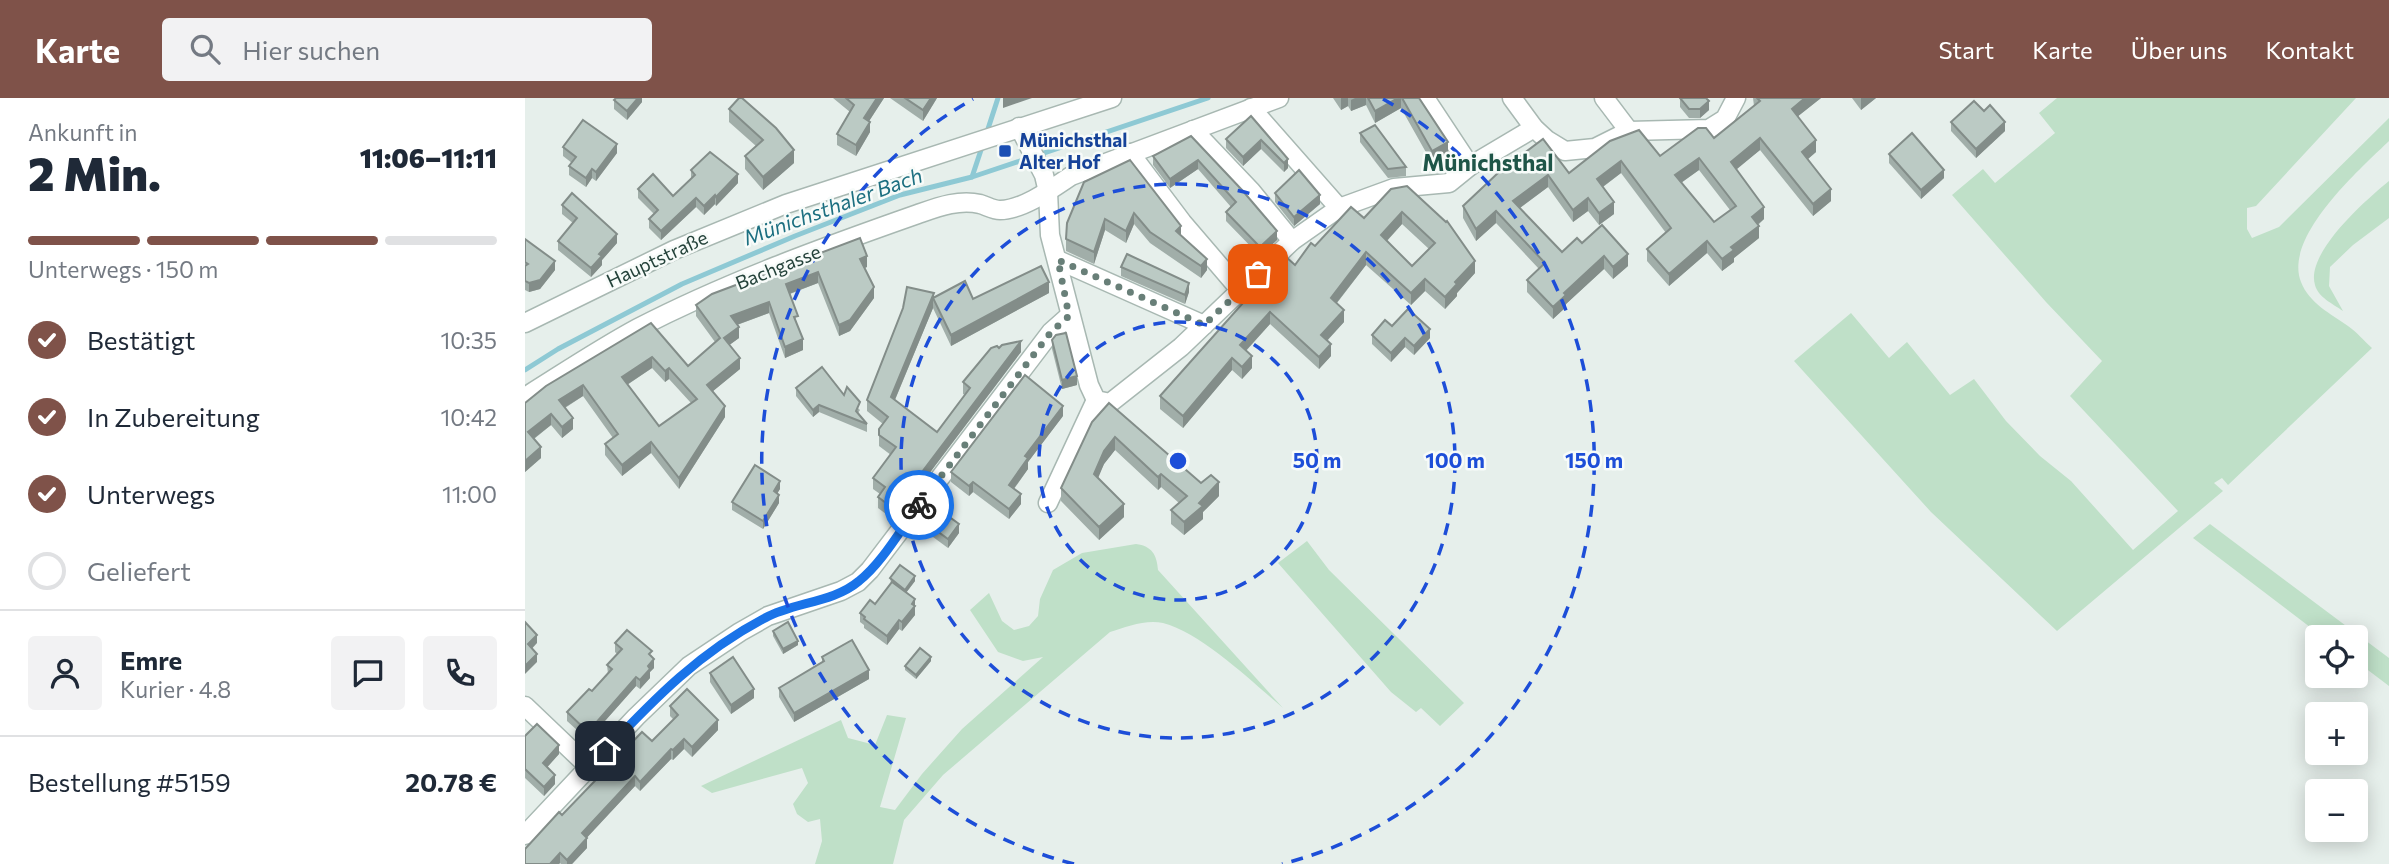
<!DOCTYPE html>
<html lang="de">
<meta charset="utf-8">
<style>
:root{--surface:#fff;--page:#f2f2f3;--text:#1f2937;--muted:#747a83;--line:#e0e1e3;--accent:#7f5249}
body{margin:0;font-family:Commissioner,sans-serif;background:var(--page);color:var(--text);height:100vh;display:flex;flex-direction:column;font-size:26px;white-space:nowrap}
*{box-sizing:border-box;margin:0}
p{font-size:23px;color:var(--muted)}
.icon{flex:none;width:38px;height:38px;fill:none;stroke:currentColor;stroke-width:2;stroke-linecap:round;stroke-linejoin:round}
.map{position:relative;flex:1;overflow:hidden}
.details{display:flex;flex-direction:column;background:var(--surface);width:525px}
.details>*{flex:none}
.fabs{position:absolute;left:1780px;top:527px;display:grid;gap:14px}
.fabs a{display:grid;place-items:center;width:63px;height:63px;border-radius:7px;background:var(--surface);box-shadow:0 4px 18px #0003;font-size:35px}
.pin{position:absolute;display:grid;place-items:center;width:60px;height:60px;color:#fff;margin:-30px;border-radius:14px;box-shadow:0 4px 10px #0006}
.courier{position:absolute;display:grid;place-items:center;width:70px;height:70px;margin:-35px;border:5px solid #1a73e8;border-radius:50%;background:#fff;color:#222;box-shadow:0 2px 9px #0007}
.headline em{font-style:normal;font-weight:800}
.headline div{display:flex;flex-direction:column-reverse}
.headline{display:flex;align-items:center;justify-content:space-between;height:119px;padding:0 28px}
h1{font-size:46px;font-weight:800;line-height:52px}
.bar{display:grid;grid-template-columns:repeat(4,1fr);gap:10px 7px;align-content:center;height:84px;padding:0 28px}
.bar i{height:9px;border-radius:5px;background:var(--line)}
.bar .on{background:var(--accent)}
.bar p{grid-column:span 4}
.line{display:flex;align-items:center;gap:18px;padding:0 28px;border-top:2px solid var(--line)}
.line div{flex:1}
.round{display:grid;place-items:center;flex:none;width:74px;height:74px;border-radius:7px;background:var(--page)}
ol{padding:0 28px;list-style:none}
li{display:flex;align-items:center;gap:21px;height:77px}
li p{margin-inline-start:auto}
li .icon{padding:7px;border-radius:50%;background:var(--accent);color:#fff;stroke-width:4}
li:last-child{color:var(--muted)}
li i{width:38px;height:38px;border:4px solid var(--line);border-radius:50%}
header{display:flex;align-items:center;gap:42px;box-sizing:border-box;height:98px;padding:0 35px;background:var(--accent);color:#fff}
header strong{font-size:33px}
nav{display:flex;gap:38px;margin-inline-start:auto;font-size:24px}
.search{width:490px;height:63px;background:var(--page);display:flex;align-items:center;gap:18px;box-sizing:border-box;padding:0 24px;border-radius:7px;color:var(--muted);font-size:26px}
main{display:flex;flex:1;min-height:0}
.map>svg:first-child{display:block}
</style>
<header>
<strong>Karte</strong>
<div class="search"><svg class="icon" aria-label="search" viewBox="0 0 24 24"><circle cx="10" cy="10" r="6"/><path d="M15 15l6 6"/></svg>Hier suchen</div>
<nav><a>Start</a><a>Karte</a><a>Über uns</a><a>Kontakt</a></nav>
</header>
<main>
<section class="details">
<div class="headline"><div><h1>2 Min.</h1><p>Ankunft in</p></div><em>11:06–11:11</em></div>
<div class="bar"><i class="on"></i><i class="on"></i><i class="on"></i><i></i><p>Unterwegs · 150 m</p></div>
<ol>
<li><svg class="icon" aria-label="check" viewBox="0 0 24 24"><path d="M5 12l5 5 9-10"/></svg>Bestätigt<p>10:35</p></li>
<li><svg class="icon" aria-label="check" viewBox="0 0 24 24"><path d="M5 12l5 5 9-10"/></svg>In Zubereitung<p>10:42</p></li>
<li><svg class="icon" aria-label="check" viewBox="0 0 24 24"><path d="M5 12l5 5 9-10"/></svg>Unterwegs<p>11:00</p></li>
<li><i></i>Geliefert</li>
</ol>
<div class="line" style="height:126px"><a class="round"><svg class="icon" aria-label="person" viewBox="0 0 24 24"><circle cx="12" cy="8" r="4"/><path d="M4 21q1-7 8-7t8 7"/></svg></a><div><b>Emre</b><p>Kurier · 4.8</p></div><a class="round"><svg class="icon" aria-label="chat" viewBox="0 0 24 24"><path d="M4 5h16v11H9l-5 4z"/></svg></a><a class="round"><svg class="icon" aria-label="phone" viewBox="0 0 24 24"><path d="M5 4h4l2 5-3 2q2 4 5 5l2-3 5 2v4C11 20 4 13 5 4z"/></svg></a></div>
<div class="line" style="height:91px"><div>Bestellung #5159</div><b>20.78 €</b></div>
</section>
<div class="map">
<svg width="1864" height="766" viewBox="0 0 1864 766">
<rect width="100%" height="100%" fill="#e6efeb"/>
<g fill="#bfe0c8">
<path d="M1532,0H1831L1731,108L1722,110V131L1727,140L1754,129L1864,20V43C1835,71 1758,139 1776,184C1784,205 1806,216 1823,228C1832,234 1839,243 1847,250L1703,387L1697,380L1689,385L1698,393L1532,533L1406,414L1269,263L1326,215L1364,260L1382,244L1425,297L1449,281L1481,323L1515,358L1546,383L1608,452L1653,413L1545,298L1577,263L1521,204L1427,97L1458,71L1470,85L1530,35L1514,15Z"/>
<path d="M1864,83V120L1828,147L1805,169L1804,188L1818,213C1808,206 1793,199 1790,187C1780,155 1842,101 1864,83Z"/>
<path d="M1685,426L1864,560V588L1831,563L1830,539H1798L1668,440Z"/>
<path d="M782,443L804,472L939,605L915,628L896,610L891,614L866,594L753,465Z"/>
<path d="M611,446C627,448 632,457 633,472L758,610C727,584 677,535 638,525C621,521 601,529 585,534L418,677L379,722L368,766H290L297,743L295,721L283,724L272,716L268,706L283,685L277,670L187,695L176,688L316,622L323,640L350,647L362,617L381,620L355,709L370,712L397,676L437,631L518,559L498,563L473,554L445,512L464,495L477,523L489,532L504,528L513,518L515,501L528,472L557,455Z"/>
</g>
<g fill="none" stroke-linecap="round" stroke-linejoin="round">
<g stroke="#8ec9d4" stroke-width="5">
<path d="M461,37L473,0"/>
<path d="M447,79L458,46"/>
<path d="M0,272L33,251L157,186L270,138L375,97L447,79L683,0"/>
</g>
<defs>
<g id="minor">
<path d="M987,0L1009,30L1022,42L1040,53L1070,50L1104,33L1184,31L1200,21L1211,0"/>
<path d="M1079,0L1104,33"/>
<path d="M726,10L814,110"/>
<path d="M494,29L519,77L523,94L525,137L564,287L571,302L585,305L656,249L767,143L814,110L869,90L924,85L945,68L900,0"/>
<path d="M668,32L726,93L767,143"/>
<path d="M605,55L657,124L716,193"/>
<path d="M945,68L1009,30"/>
<path d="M533,162L679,227"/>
<path d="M0,225L149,152L261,106L587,0"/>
<path d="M0,299C37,276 74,251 113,230C202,184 299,149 393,116C413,109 434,101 455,106C462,108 468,112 475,112C498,112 528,90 546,78L754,0"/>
<path d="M523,405L571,302"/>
<path d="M0,608L64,669"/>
<path d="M0,737L111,619L164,568L215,534L243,518L316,493L333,484L345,472L526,234L544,218"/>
</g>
</defs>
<use href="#minor" stroke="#a8b8b2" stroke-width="21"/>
<use href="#minor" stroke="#fff" stroke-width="18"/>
</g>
<g fill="#a1aea9" fill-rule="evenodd">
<path d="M117,0V4L102,22L89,11V2Z"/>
<path d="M308,0H359L344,23L345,34L331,58L312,47V36L325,14Z"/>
<path d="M365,0H412L398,23Z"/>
<path d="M808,0H894L923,55L907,65L876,10L850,25L841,7L826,13L823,8L816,12Z"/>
<path d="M1155,0L1184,12L1175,20H1164L1155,9Z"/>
<path d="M1228,0H1296L1273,18L1291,54L1283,61L1306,103L1288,118L1235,52L1211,71L1239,121L1233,127L1234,140L1209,160V164L1197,173L1182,155L1144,188L1122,163V151L1141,135L1096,75L1078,89L1089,116L1074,127L1063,113L1048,124L1023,89L995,110L1037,154L1057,145L1103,168L1088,181L1079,171L1041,206V209L1028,221L1002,194V182L1014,171L971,125L951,143L938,120V108L974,74L1044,75L1085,43L1135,58L1189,40L1229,8ZM1174,72L1205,112L1189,124L1156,85Z"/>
<path d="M1327,0H1351L1336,12Z"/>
<path d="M204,11L269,65L238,92L220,71V58L231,48L204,24Z"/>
<path d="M1459,13L1480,33L1451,60L1426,33V24Z"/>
<path d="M726,18L763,70L759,74L736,51L718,68L701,50V41Z"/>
<path d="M835,35L881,69V78L863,80L835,44Z"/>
<path d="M666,38L752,142L735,158L701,123V114L706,109L673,71L645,90L628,67V58Z"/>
<path d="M38,49L92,55L71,83L67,80L61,89L44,77V68L47,65L38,58Z"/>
<path d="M1364,56L1419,80L1396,101L1364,65Z"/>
<path d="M166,72L213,85L191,108L190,106L179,117L171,109L136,142L124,130V121L129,116L113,100V91L148,98L166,80Z"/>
<path d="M559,84L656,138L682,172L676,180L625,145L609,126L601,145L580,132L569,166L541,153V141Z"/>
<path d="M866,91L950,175L932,195V198L920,211L900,193L886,207L841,167L812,205L819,224L802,243L806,258L794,271L745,226L721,253L727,270L717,281L707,272L658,330L635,311V298L770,167L790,148L839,120ZM877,126L904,151L887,168L862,143Z"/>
<path d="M750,95L795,106L769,128L750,104Z"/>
<path d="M37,107L92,145L77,162V167L66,179L33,152V143L48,125L37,116Z"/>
<path d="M335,140L342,169L339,170L349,200L325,233L314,238L293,185L265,196L278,252L260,260L244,215L212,227L214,240L204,247L215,271L188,293L200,319L154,391L126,355L97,378L80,357V346L88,340L58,298L40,310L48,331L37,340L26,327L9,341L16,360L0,374V305L126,225L163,268L190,244L171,218V207ZM127,270L140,284L144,281L166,305L134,328L102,287Z"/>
<path d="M0,141L30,172L15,191L4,194L0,192Z"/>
<path d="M596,169L664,194L660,206L596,178Z"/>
<path d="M524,195L426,248L408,210L370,302L412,334L440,297L438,296V284L474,250L496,254L369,422L353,410V399L355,396L348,391V380L366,357L354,348V331L358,326L342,313V302L378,210L409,199L448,201Z"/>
<path d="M867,228L905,240L889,257L880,249L866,264L847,246V237Z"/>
<path d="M527,242L552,287L537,291L527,251Z"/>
<path d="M271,290L319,297L335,312L333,315L342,326V334L294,314L288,319L271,298Z"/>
<path d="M538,318L503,364V371L489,391L496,406L484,421L448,394L444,398L426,384V374Z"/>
<path d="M567,324L676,385L694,398L678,414V421L659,437L646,426V412L654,405L636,389L633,392L590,352L579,366L572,380L599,419L574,442L536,403V390Z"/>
<path d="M255,391L252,395L254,405L238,431L207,412V404Z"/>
<path d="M393,419L434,435L423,450L393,428Z"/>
<path d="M365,480L390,483L381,495L390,501V517L377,533L374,531L362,547L339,530V527L335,524V515L350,506L366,485Z"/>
<path d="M248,533L273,547L258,556L248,538Z"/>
<path d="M90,545L127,558L129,570L125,574V580L115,591L111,588L63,642L42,623V614L67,593L83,576L82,567L92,556L90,554Z"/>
<path d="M297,559L344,581L269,624L254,599V590L297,564Z"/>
<path d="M406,563L391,581L380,572V568Z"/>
<path d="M185,575L229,600L206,616L185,584Z"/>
<path d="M145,608L193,632L167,659L159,651L148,662L146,661L115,693L110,688L61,740L62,750L47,766H36L35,765L34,766H0L37,717L127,643L149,622L145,618Z"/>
<path d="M0,638L34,656L22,669L30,686L19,698L0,680Z"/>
</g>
<g fill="#838d89">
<path d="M113,0H117V4L102,22V13Z"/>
<path d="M352,0H359L339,31V20Z"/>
<path d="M406,0H412L398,23V12Z"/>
<path d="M478,0H507L478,10Z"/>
<path d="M816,0H823V8L816,12Z"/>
<path d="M830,0H841V7L826,13V2Z"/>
<path d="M873,0H876V10L850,25V13Z"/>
<path d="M1280,0H1296L1267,23V11Z"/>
<path d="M1336,0H1351L1336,12Z"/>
<path d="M1184,3V12L1175,20V11Z"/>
<path d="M345,24V34L331,58V47Z"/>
<path d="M1480,24V33L1451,60V51Z"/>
<path d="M1235,40V52L1206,76V64Z"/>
<path d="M736,42V51L718,68V59Z"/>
<path d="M1291,42V54L1277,66V54Z"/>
<path d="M923,44V55L907,65V53Z"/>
<path d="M92,46V55L71,83V74Z"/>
<path d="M269,52V65L238,92V79Z"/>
<path d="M1174,60V72L1150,89V77Z"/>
<path d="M763,61V70L759,74V65Z"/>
<path d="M673,62V71L645,90V81Z"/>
<path d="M1096,63V75L1072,93V81Z"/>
<path d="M67,71V80L61,89V80Z"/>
<path d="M1419,72V80L1396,101V92Z"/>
<path d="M213,76V85L191,108V99Z"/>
<path d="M1023,77V89L988,115V103Z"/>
<path d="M1306,91V103L1288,118V106Z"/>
<path d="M190,97V106L179,117V108Z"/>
<path d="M795,97V106L769,128V119Z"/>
<path d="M171,100V109L136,142V133Z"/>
<path d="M1063,100V113L1048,124V112Z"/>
<path d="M1089,104V116L1074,127V115Z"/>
<path d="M1239,109V121L1227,131V119Z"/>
<path d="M971,113V125L951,143V131Z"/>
<path d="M877,114V126L856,149V137Z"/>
<path d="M609,115V126L601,145V133Z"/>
<path d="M580,121V132L569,166V154Z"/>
<path d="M656,128V140L651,133Z"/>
<path d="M1234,128V140L1209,160V164L1197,173V161L1206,149Z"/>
<path d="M752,133V142L735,158V149Z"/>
<path d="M92,136V145L77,162V167L66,179V170L74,156Z"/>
<path d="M1182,143V155L1144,188V176Z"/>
<path d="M841,154V167L806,212V200Z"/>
<path d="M1103,156V168L1088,181V169Z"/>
<path d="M342,158V169L335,172V161Z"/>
<path d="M1079,158V171L1041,206V209L1028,221V209L1039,195Z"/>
<path d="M682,161V172L676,180V168Z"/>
<path d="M30,163V172L15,191L4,194V185Z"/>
<path d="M950,163V175L932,195V198L920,211V199L930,184Z"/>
<path d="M293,174V185L261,197V186Z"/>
<path d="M900,181V193L886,207V195Z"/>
<path d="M524,184V195L426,248V237Z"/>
<path d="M664,185V194L660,206V197Z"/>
<path d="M349,189V200L325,233L314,238V227Z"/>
<path d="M409,195V203L408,200V210L366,311V299Z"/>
<path d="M244,204V215L206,229V218Z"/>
<path d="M819,212V224L796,249V237Z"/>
<path d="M745,214V226L715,259V247Z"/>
<path d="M214,229V240L199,251V240Z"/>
<path d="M905,231V240L889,257V248Z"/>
<path d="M880,240V249L866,264V255Z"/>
<path d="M278,241V252L260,260V249Z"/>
<path d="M496,243V254L369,422V411Z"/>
<path d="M806,246V258L794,271V259Z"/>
<path d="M727,258V270L717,281V269Z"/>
<path d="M127,259V270L97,290V279Z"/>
<path d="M215,260V271L182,298V287Z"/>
<path d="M707,260V272L658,330V318Z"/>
<path d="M144,270V281L140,284V273Z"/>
<path d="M552,278V287L537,291V282Z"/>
<path d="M58,287V298L34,313V302Z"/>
<path d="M294,307V314L288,319V312Z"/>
<path d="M200,308V319L154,391V380Z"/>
<path d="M538,308V318L503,364V371L484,397V387L500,358Z"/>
<path d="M26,316V327L3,345V334Z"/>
<path d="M48,320V331L37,340V329Z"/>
<path d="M590,339V352L579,366L569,390V376L579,353Z"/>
<path d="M126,344V355L97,378V367Z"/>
<path d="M16,349V360L0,374V363Z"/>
<path d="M636,376V389L633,392V379Z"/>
<path d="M255,383V391L249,401V393Z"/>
<path d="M448,384V394L444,398V388Z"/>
<path d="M694,384V398L678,414V421L659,437V424L674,405Z"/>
<path d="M496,396V406L484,421V411Z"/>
<path d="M254,397V405L238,431V423Z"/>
<path d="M599,406V419L574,442V429Z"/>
<path d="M434,426V435L423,450V441Z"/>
<path d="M390,478V483L380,496V492Z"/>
<path d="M390,501V517L377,533V524Z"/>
<path d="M374,522V531L362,547V538Z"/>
<path d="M12,537V545L3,555V546Z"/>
<path d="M273,543V547L258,556V551Z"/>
<path d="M12,556V564L0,576V568Z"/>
<path d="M406,559V563L391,581V577Z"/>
<path d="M129,561V570L125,574V580L115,591V582L123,568Z"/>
<path d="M344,572V581L269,624V615Z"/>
<path d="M111,579V588L63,642V634Z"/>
<path d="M229,591V600L206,616V607Z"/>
<path d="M193,622V632L167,659V649Z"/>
<path d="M159,641V651L148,662V652Z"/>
<path d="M34,647V656L18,674V665Z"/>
<path d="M146,651V661L115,693V684Z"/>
<path d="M30,677V686L19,698V689Z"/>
<path d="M110,678V688L57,745V735Z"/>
<path d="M62,740V750L47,766H42V762Z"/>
<path d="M35,755V765L34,766H25Z"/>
</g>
<g fill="#bbcac4" stroke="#838d89" stroke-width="2" fill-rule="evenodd">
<path d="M91,0H113L102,13L89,2Z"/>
<path d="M214,0H217L251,30L269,52L238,79L220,58L238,42L204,11Z"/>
<path d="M321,0H352L339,20L345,24L331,47L312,36L329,7Z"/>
<path d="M380,0H406L398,12Z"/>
<path d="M843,0H873L850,13Z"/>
<path d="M877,0H894L923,44L907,53Z"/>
<path d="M1155,0H1181L1184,3L1175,11H1164Z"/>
<path d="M1232,0H1280L1267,11L1291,42L1277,54L1306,91L1288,106L1235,40L1206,64L1239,109L1227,119L1234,128L1206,149L1209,152L1197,161L1182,143L1144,176L1122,151L1146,130L1096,63L1072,81L1089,104L1074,115L1063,100L1048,112L1023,77L988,103L1037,154L1052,140L1057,145L1077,127L1103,156L1088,169L1079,158L1039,195L1041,197L1028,209L1002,182L1020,165L971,113L951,131L938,108L974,74L1018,41L1044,75L1085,43L1114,32L1135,58L1173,30H1181L1189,40L1235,3ZM1174,60L1211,108L1189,124L1150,77Z"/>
<path d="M1449,3L1459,13L1465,7L1480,24L1451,51L1426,24Z"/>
<path d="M726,18L763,61L759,65L736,42L718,59L701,41Z"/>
<path d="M58,22L92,46L71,74L67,71L61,80L44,68L51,59L38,49Z"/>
<path d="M850,27L881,69L863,71L835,35Z"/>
<path d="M1387,35L1419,72L1396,92L1364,56Z"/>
<path d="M666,38L717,92L752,133L735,149L701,114L711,104L673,62L645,81L628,58Z"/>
<path d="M185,54L213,76L191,99L190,97L179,108L171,100L136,133L124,121L133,112L113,91L128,76L148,98L170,77L166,72Z"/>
<path d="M605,62L656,128L651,133L682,161L676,168L625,134L609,115L601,133L580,121L569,154L541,141L542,125L559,84Z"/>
<path d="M774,72L795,97L769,119L750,95Z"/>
<path d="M882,88L921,124L922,123L950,163L930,184L932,186L920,199L900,181L886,195L841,154L806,200L819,212L796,237L806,246L794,259L745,214L715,247L727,258L717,269L707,260L658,318L635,298L760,158L770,167L786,145L790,148L826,109L839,120L866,91ZM877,114L910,145L887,168L856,137Z"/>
<path d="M47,95L92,136L74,156L77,158L66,170L33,143L52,120L37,107Z"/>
<path d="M335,140L342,158L335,161L349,189L325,222L314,227L293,174L261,186L273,218L269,219L278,241L260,249L244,204L206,218L214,229L199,240L215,260L182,287L200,308L154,380L126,344L97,367L80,346L93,336L58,287L34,302L48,320L37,329L26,316L3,334L16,349L0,363V305L21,288L126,225L163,268L195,240L171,207L187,196ZM127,259L140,273L144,270L172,301L134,328L97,279Z"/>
<path d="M0,141L30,163L15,182L4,185L0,183V168L3,166L0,164Z"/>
<path d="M602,156L664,185L660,197L596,169Z"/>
<path d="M516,168L524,184L426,237L408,200L440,183L448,201Z"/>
<path d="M382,189L409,195L366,299L412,334L445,290L438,284L466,250L472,248L474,250L477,247L496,243L369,411L353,399L360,389L348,380L371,349L354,337V331L363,319L342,302L378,210Z"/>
<path d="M883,211L905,231L889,248L880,240L866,255L847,237L860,222L867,228Z"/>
<path d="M541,235L552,278L537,282L527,242L531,237Z"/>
<path d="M297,269L319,297L322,289L335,304L331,313L342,326L294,307L288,312L271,290Z"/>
<path d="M500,277L538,308L500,358L503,360L484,387L496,396L484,411L448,384L444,388L426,374Z"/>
<path d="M584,305L676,385L686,377L694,384L674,405L678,408L659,424L646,412L662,398L636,376L633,379L590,339L579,353L569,376L599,406L574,429L536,390L567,324Z"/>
<path d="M230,367L255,383L249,393L254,397L238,423L207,404Z"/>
<path d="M404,404L434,426L423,441L393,419Z"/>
<path d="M375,467L390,478L380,492L365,480Z"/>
<path d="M367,484L390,501L387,506L390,508L377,524L374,522L362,538L339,521L340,519L335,515L345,502L350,506Z"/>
<path d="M0,524L12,537L3,546L12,556L0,568Z"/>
<path d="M263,524L273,543L258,551L248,533Z"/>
<path d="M102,532L127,553L124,556L129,561L123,568L125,571L115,582L111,579L63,634L42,614L64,591L67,593L87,571L82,567L97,551L90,545Z"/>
<path d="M327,542L344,572L269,615L254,590L299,563L297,559Z"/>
<path d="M395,550L406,559L391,577L380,568Z"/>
<path d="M208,559L229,591L206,607L185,575Z"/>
<path d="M162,591L193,622L167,649L159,641L148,652L146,651L115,684L110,678L57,735L62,740L42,762L35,755L25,766H0V751L34,714L37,717L117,634L127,643L153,617L145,608Z"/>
<path d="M12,626L34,647L18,665L30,677L19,689L0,671V638Z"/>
</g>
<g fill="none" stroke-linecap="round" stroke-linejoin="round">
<path stroke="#687f78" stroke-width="7" stroke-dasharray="0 12.6" d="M394,407L526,234L544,218L533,162L679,227L733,176"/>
<path stroke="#1a73e8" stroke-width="9" d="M80,653C130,600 175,554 240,520C269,504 308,505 334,483C357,465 376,431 394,407"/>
</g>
<g fill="none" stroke="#1d4ed8" stroke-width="3.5" stroke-dasharray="12 9">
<circle cx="653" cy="363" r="139"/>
<circle cx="653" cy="363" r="277"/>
<path d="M549 766A416 416 0 0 1 448 1M858 1A416 416 0 0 1 757 766"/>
</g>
<rect fill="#1a4fb4" stroke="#f7fbf9" stroke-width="2.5" x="473" y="46" width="14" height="14" rx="3.5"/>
<g text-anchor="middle" stroke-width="5" stroke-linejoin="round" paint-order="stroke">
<g font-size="19" font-weight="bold" fill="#164399" stroke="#f7fbf9" text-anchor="start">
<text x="494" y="49">Münichsthal<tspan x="494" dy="22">Alter Hof</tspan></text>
</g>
<g font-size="19" fill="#24423a" stroke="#f7fbf9">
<text transform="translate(132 161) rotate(-25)" y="7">Hauptstraße</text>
<text transform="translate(253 169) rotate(-22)" y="7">Bachgasse</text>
</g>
<g font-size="21" font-style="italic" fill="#1c6f80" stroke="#f7fbf9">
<text transform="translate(308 109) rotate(-20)" y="7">Münichsthaler Bach</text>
</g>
<g font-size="23" font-weight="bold" fill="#1f5548" stroke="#f7fbf9">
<text x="963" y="73">Münichsthal</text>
</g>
</g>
<circle cx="653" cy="363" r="10" fill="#1d4ed8" stroke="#f7fbf9" stroke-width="3.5"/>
<g font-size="21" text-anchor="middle" font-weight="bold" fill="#1d4ed8" stroke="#f7fbf9" stroke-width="5" stroke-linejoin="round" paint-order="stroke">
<text x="792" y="370">50 m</text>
<text x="930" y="370">100 m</text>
<text x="1069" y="370">150 m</text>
</g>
</svg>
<div class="fabs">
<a><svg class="icon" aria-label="locate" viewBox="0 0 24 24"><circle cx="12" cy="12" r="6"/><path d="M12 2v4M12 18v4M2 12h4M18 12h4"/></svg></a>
<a>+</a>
<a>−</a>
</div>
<div class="pin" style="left:733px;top:176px;background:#ea580c"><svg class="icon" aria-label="bag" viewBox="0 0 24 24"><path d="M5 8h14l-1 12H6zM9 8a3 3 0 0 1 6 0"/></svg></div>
<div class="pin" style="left:80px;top:653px;background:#1f2937"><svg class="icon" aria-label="home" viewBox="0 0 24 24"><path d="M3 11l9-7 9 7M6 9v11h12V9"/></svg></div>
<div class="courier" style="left:394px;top:407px"><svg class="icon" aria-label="bike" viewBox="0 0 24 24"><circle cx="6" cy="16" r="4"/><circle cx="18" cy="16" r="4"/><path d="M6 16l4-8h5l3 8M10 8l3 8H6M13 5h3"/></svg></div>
</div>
</main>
